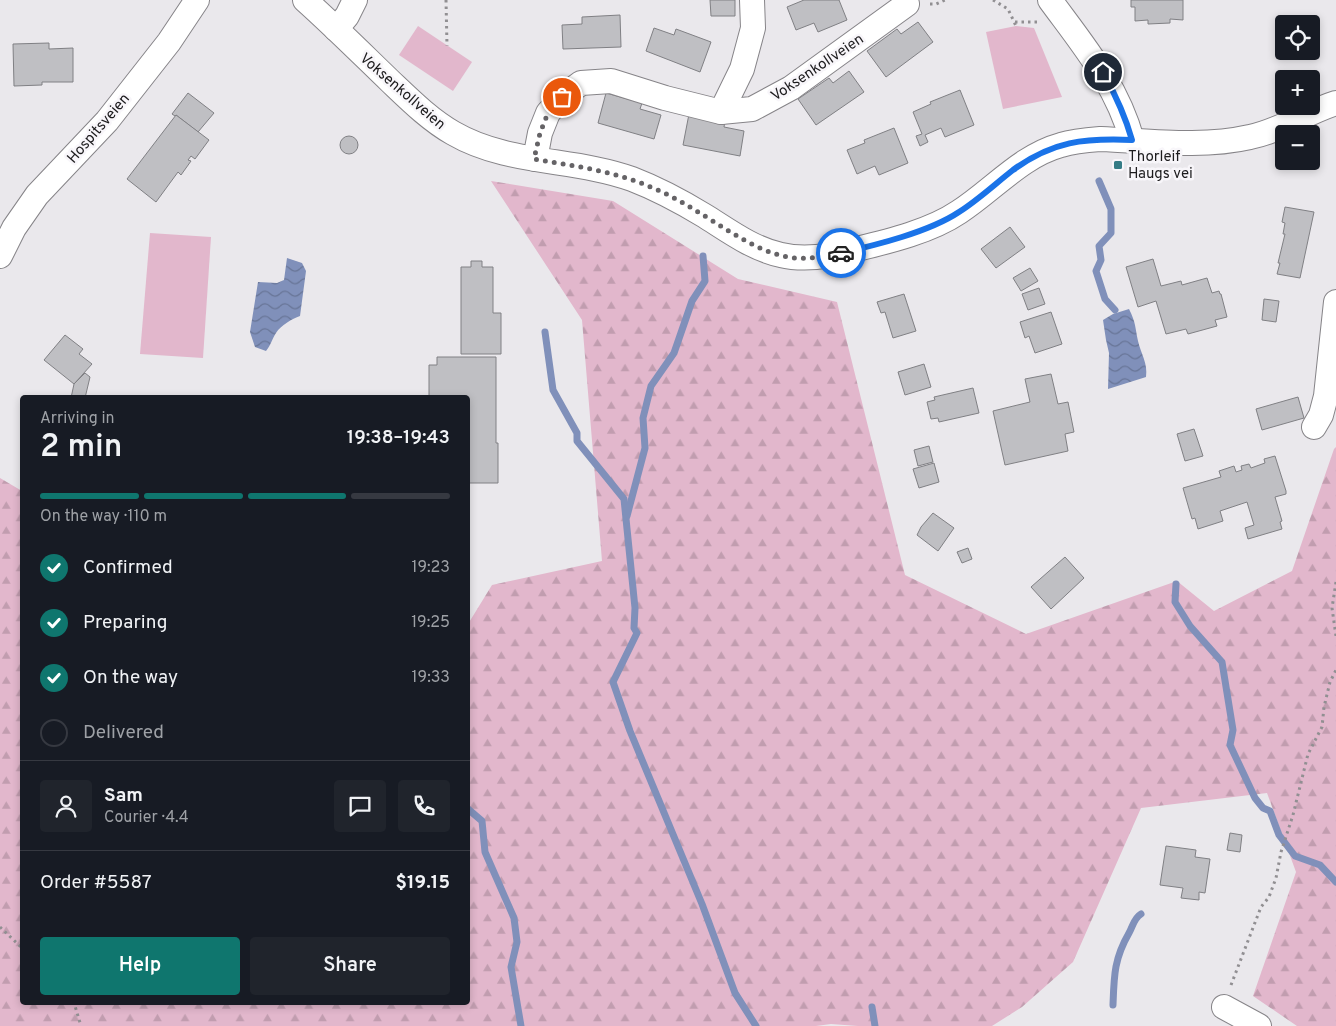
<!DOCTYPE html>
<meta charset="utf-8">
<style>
:root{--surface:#171b24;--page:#20242c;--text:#f1f3f6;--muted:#9ea1a6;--line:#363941;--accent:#0f766e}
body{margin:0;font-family:Overpass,sans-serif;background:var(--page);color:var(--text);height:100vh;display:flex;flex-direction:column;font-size:19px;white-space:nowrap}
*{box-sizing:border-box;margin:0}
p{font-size:16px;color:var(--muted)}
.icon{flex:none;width:28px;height:28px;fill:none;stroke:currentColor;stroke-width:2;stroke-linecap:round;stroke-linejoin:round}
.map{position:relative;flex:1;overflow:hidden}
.sheet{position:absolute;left:20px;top:395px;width:450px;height:610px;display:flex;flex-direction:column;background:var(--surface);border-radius:5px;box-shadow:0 2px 8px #0003}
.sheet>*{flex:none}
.buttons{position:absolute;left:1275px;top:15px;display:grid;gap:10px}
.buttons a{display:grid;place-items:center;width:45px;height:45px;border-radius:5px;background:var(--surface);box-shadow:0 2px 8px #0003;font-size:25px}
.pin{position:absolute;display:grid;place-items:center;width:42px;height:42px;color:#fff;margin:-21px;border:2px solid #fff;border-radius:50%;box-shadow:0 1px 5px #0007}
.courier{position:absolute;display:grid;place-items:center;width:50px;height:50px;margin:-25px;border:4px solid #1a73e8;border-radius:50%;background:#fff;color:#222;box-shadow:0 1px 6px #0007}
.overview em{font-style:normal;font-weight:600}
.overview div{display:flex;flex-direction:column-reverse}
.overview{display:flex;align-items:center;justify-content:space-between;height:85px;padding:0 20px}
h1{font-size:32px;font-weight:600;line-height:38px}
.bar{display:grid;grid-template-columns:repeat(4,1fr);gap:8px 5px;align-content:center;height:60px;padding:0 20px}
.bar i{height:6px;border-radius:4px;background:var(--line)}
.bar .current{background:var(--accent)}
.bar p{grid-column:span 4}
.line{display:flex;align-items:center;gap:12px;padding:0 20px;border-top:1px solid var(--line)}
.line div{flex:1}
.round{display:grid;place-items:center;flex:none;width:52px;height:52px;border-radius:5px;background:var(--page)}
ol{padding:0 20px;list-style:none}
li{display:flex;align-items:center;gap:15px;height:55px}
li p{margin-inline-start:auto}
li .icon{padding:5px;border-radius:50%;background:var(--accent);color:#fff;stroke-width:4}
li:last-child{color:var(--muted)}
li i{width:28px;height:28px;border:2px solid var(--line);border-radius:50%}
.button{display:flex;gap:10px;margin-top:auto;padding:10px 20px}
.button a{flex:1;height:58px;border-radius:5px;background:var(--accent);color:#fff;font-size:20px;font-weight:600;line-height:58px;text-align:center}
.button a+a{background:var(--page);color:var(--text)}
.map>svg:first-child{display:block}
</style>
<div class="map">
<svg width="1336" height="1026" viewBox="0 0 1336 1026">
<defs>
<pattern id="forest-firs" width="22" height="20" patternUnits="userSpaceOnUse" patternTransform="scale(1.25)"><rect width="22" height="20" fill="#e2b7cc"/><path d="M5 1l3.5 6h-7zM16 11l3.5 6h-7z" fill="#c19daf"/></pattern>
<pattern id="water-waves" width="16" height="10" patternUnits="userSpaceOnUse" patternTransform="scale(1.25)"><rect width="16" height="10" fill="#8090ba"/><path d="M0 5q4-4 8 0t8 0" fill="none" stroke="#687597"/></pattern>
</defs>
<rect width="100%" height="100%" fill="#eae8ec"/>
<path fill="url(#forest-firs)" d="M491,181L613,201L738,279L837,302L905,575L1026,634L1177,581L1214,611L1292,571L1334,449L1336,447V1026H1297L1253,996L1296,872L1267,793L1141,808L1073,962L1022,1007L992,1026H858L831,1024L816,1026H0V478L22,491V1002H468V624L492,585L602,561L582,320Z"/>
<g fill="#e2b7cc">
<path d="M418,26L472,62L453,91L399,55Z"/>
<path d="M1016,26L1034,28L1062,97L1003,109L986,32Z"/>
<path d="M150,233L211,237L203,358L140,354Z"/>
</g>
<g fill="url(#water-waves)">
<path d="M287,258L302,263L306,271L300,316C292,319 281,325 276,333C272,339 271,345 266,351L255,347L250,332L258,282L277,283L284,280Z"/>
<path d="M1129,309C1136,323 1135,327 1138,341C1141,354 1148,363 1146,377L1108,389L1109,353L1106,340L1103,320L1113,314Z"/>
</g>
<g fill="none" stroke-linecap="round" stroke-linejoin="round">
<g stroke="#8090ba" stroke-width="7">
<path d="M1099,181L1111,209V233L1099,246L1101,260L1096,271L1105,299L1115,310"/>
<path d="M545,332L553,390L577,433V441L624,499L635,608L634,628L637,633L613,682L630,731L702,904L735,993L756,1026"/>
<path d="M627,516L645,448L643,418L651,386L674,353L692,301L705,281L703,256"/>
<path d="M1176,584L1175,602L1190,626L1222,662L1233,730L1230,745L1255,798L1263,808L1270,811L1279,835L1295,856L1320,865L1336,882"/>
<path d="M468,809L482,821L485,852L514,918L517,942L511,967L521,1026"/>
<path d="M1113,1005C1114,976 1114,959 1129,933C1133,926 1134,918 1141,914"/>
<path d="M872,1007L875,1026"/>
</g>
</g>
<g fill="#bfbfc3" stroke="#808084">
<path d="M710,0H735V16H711Z"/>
<path d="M804,0H839L847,20L818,32L814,23L796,30L787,7Z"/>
<path d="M1131,0H1183V20L1170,19V23L1148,24V20L1135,21V7H1131Z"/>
<path d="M620,15L621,47L563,49L562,25L582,24V17Z"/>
<path d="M918,22L933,42L886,77L867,51L897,29L901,34Z"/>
<path d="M654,28L674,35L676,29L711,42L700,72L646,51Z"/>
<path d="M49,43V49L73,48V82H42V85L14,86L13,44Z"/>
<path d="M849,71L864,92L816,125L798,99L829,78L833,83Z"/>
<path d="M960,90L974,125L945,137L941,128L925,135L928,142L920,146L916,136L922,134L913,112L931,104L930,102Z"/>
<path d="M188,93L214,113L198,132L176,115L175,116L172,114Z"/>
<path d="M606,93L642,103L640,109L661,115L654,139L598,123Z"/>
<path d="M689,114L725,121L724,127L744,131L740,156L683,145Z"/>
<path d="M176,115L209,140L195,159L191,156L188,160L191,161L181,175L178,172L156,202L127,179Z"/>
<path d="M894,128L908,163L879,175L875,166L857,174L847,150L865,143L864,140Z"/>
<circle cx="349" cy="145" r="9"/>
<path d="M1285,207L1314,212L1300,278L1277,274L1280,263H1278L1285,234H1283L1285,223L1282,222Z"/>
<path d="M1010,227L1025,247L996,268L981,249Z"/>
<path d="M1153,259L1161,286L1181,281L1182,285L1207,278L1212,293L1219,291L1220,294H1221L1227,317L1215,320L1217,326L1188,334L1186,329L1166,334L1156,301L1138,307L1126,267Z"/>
<path d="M471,261H482V267H493V313H501V354H461V267H471Z"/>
<path d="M1030,268L1038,281L1021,291L1013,278Z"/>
<path d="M1039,288L1045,304L1028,310L1022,294Z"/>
<path d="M904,294L916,331L893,338L885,312L881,313L877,302Z"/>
<path d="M1264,299L1279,301L1276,322L1262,320Z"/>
<path d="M1051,312L1062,344L1035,353L1029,336L1025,338L1020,322Z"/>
<path d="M65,335L83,349L79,354L92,364L74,384L44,360Z"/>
<path d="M437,357H496V443H498V483H468V398H429V365H437Z"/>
<path d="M924,364L931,387L905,395L898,372Z"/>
<path d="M85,373L90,377L85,398H71L74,384Z"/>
<path d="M1051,374L1058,404L1068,402L1074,432L1065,434L1068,451L1005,465L993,411L1030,402L1025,379Z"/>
<path d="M973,388L979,413L939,422L938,418L931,419L927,402L935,400L934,397Z"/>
<path d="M1298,397L1304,418L1262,430L1256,409Z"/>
<path d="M1194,429L1203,456L1185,461L1177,434Z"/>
<path d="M929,446L933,462L918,466L914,450Z"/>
<path d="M1275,456L1286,491V494L1275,497L1282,521L1280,522L1282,529L1248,539L1245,528L1254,525L1247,502L1220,511L1223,521L1198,529L1195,518L1192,519L1183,488L1221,477L1219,471L1234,466L1236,472L1242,470L1241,466L1249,464L1251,468L1265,463L1264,459Z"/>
<path d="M934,463L939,482L919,488L913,469Z"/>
<path d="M933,513L954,528L938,551L917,535L921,527Z"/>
<path d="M968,548L972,559L962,563L957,552Z"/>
<path d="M1065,557L1084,578L1051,609L1031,587Z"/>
<path d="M1230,833L1242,835L1240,852L1227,850Z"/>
<path d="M1166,846L1196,850L1195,857L1210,859L1205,893L1199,892V900L1181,898L1183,888L1160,885Z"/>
</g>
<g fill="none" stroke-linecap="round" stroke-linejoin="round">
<defs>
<g id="minor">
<path d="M305,0C334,26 362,54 390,81C410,100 430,120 453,133C508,165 574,158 632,179C658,189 682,202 705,216C729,231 753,249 781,255C806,261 833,256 857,249C890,241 931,231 959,212C993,190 1021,156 1061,145C1074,141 1088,140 1101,139C1150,141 1202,148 1250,137C1280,131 1307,112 1336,103"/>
<path d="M1050,0C1083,45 1117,85 1132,140"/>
<path d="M336,29L347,16L355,0"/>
<path d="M721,112L752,109L791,88L907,4"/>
<path d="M535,159L540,133L548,113L562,97L581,83L611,81L665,98L721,112L742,69L753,28L752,0"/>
<path d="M0,256L14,228L37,195L107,121L169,42L197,0"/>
<path d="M1314,427L1321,415L1326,396L1336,302"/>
<path d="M1224,1007L1259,1026"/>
</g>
</defs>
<use href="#minor" stroke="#868488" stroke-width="26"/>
<g stroke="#918f92" stroke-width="3" stroke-dasharray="2.5 4" stroke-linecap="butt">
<path d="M446,0L447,46"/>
<path d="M993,0L1008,9L1016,26"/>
<path d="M930,4H936L945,0"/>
<path d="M1015,22H1037"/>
<path d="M1336,582L1332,608L1336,636"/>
<path d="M0,927L22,948"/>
<path d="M1231,985L1261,907L1269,897L1276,878L1281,852L1293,815L1308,754L1322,727L1324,707L1330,682L1336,670"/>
<path d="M72,1002L75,1006L81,1026"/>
</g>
<use href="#minor" stroke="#fff" stroke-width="24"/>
</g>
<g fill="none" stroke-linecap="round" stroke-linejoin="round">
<path stroke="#656366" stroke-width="5" stroke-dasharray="0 9" d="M562,97L548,113L540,133L534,159C574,166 615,171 653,188C675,197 695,210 716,223C740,238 766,255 795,258C811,259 826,256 841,253"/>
<path stroke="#1a73e8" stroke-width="6" d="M841,253C876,245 929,232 959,212C978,200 995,184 1013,170C1053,141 1084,138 1132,140C1125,115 1115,94 1103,72"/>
</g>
<rect fill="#357c86" stroke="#f8f6fa" stroke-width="2" x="1113" y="160" width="10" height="10" rx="2.5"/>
<g text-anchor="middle" stroke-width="5" stroke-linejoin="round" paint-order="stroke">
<g font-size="15" fill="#1d1c1e" stroke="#f8f6fa">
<text transform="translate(817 67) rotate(-34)" y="5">Voksenkollveien</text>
<text transform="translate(403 91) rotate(41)" y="5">Voksenkollveien</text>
<text transform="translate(98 128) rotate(-49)" y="5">Hospitsveien</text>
</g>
<g font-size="15" fill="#1d1c1e" stroke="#f8f6fa" text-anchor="start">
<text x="1128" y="161">Thorleif<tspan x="1128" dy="17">Haugs vei</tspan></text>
</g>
</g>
</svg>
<div class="buttons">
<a><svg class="icon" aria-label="locate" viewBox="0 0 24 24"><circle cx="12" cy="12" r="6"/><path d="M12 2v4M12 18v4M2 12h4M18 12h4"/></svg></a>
<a>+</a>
<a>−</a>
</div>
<div class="pin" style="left:562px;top:97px;background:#ea580c"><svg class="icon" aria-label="bag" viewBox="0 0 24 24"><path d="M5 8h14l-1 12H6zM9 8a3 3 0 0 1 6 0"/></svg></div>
<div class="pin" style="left:1103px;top:72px;background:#1f2937"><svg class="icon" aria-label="home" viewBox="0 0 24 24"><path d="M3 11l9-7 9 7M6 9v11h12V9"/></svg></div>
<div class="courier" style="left:841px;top:253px"><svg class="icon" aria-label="car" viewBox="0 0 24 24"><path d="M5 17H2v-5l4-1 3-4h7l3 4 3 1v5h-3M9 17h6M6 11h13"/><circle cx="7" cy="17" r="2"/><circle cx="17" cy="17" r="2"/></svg></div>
<section class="sheet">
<div class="overview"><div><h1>2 min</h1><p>Arriving in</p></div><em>19:38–19:43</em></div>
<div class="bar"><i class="current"></i><i class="current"></i><i class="current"></i><i></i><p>On the way · 110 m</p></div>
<ol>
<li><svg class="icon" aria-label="check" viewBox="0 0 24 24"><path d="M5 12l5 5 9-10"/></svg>Confirmed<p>19:23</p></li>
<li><svg class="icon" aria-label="check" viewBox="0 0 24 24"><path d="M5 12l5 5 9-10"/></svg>Preparing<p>19:25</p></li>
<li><svg class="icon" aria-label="check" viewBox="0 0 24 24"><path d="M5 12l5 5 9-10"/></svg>On the way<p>19:33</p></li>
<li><i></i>Delivered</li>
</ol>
<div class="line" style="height:90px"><a class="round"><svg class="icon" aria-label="person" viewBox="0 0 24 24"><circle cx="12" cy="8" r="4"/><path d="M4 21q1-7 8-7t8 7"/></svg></a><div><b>Sam</b><p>Courier · 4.4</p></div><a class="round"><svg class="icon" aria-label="chat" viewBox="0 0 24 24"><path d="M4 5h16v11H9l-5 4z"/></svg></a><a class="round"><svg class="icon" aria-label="phone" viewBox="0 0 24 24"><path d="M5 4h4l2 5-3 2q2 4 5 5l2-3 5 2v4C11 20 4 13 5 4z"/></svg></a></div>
<div class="line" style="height:65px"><div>Order #5587</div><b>$19.15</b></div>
<div class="button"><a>Help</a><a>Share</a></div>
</section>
</div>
